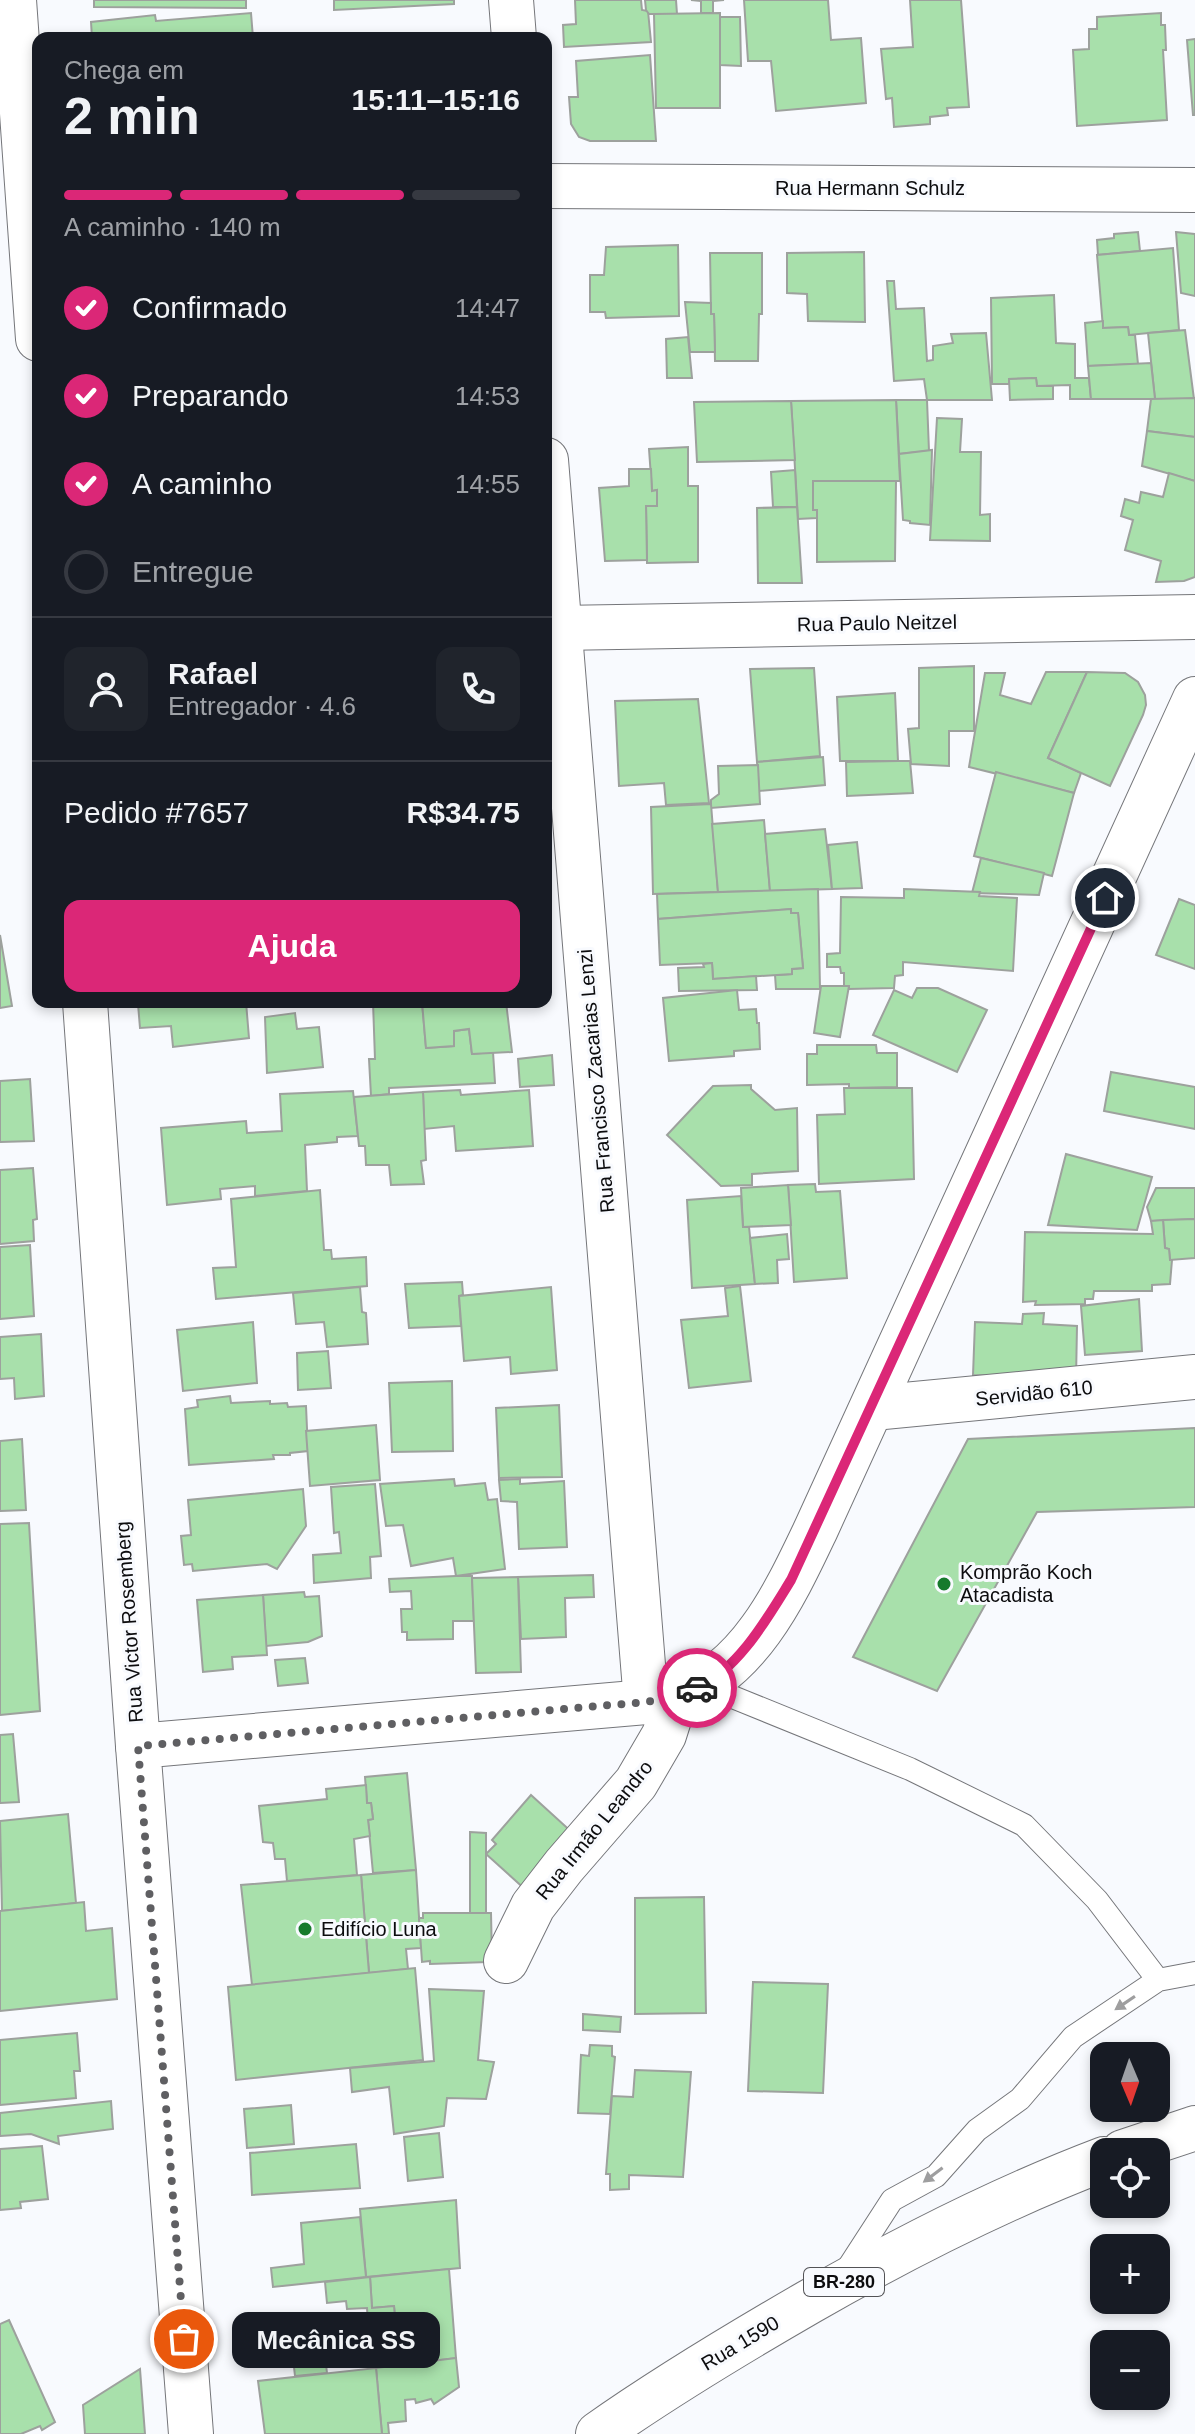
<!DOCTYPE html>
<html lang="pt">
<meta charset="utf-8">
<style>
:root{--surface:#171b24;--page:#20242c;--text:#f1f3f6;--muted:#9ea1a6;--line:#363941;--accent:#db2777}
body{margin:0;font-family:Helvetica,sans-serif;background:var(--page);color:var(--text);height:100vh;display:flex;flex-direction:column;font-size:30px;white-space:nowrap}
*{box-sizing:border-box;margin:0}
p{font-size:26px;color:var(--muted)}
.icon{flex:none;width:44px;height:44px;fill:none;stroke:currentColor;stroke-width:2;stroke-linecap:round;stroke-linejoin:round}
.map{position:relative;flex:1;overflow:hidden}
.panel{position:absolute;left:32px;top:32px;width:520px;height:976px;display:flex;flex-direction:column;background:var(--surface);border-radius:16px;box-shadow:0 4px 12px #0003}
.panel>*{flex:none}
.needle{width:52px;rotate:178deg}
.tools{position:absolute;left:1090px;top:2042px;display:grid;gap:16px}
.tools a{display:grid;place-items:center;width:80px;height:80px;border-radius:16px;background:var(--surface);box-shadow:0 4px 12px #0003;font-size:40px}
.pin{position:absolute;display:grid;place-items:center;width:68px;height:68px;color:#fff;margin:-34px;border:4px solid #fff;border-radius:50%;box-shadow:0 2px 8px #0007}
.courier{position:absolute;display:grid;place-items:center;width:80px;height:80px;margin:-40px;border:6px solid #db2777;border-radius:50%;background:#fff;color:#222;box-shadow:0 2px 10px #0007}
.bubble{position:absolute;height:56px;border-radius:16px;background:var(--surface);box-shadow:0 4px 12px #0003;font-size:26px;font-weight:800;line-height:56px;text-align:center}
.headline em{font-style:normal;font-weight:800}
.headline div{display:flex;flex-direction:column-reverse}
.headline{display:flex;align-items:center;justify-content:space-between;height:136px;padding:0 32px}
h1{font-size:52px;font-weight:800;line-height:60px}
.bar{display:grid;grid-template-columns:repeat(4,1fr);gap:12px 8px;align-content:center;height:96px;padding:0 32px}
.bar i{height:10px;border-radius:6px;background:var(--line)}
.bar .active{background:var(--accent)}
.bar p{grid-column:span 4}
.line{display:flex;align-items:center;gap:20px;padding:0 32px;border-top:2px solid var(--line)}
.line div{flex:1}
.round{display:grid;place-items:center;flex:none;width:84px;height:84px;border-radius:16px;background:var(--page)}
ol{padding:0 32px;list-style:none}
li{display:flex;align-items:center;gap:24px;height:88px}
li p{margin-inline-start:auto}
li .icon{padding:8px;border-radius:50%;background:var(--accent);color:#fff;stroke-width:4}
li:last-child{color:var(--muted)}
li i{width:44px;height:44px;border:4px solid var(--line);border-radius:50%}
.button{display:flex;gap:16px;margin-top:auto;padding:16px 32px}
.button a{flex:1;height:92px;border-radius:16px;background:var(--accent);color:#fff;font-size:32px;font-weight:800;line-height:92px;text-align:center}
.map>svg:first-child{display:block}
</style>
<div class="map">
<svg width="1195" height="2434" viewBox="0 0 1195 2434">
<rect width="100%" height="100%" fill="#f8fafe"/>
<g fill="#a8e0ab" stroke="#9da19d" stroke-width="2">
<path d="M94,0H246V8L94,7Z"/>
<path d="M334,0H454V4L334,10Z"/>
<path d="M575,0H641L642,10L648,11L651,42L564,47L563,25L576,24Z"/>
<path d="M645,0H676L677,14H649L646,10Z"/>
<path d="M691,0H724L713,1V13H701V1Z"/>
<path d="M744,0H828L831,40L861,38L866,103L776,111L771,61H748Z"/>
<path d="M910,0H961L969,107L947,108L948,115L930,117V124L894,127L892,98L886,99L881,49L913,47Z"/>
<path d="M251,13L253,38H92L91,22L155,15L156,21Z"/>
<path d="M720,13V108H656L654,14Z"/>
<path d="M1161,13V25H1165L1166,50H1163L1167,120L1077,126L1073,50L1089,49V29H1097V17Z"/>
<path d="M720,17H740L741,66L720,65Z"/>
<path d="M1195,39V115H1193L1187,40Z"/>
<path d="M650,55L656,141H590L579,137L571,124L569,97H578L576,61Z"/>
<path d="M1138,232L1140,251L1098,255L1097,240L1114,238V234Z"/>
<path d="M1176,232L1195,234V296L1181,293Z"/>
<path d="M678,245L679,316L606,318L605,312H590V275H604L606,247Z"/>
<path d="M1173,248L1179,330L1129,335L1128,327L1103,328L1097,255Z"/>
<path d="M864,252L865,322L808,321L807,294L787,293V253Z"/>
<path d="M710,253H762V314H759L758,361H715L714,314H711Z"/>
<path d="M887,281H894L896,309L924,308L927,361L933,360V346L953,343L951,334L986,333L992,400H927L924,379L894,381Z"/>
<path d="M1054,295L1056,343L1075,344V378H1089L1091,399H1070V385L1037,386L1036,378L1009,379V384H992L991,298Z"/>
<path d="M685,302L711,303V314H714L715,352H690Z"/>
<path d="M1103,321V328L1128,327L1129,335H1135L1138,364L1088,366L1085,323Z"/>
<path d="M1185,330L1194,399H1155L1148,333Z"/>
<path d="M688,337L692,378H667L666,339Z"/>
<path d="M1151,363L1155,399H1091L1088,366Z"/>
<path d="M1036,378L1037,386H1053V399L1010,400L1009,379Z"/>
<path d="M1195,398V437L1147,431L1151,399Z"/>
<path d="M896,400H927L929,451L899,454Z"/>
<path d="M896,400L900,481H813V510H817V518L798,519L791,401Z"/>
<path d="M791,401L795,460L697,462L694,402Z"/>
<path d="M937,418L962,419L960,452H981L980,515L990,514V541L930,540Z"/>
<path d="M1147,431L1195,437V481L1142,466Z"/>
<path d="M688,447V486H698V562L647,563L646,506H657V490L652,491L649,449Z"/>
<path d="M932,450L930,525L910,523V521L903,520L899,454Z"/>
<path d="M629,469H651L652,491L657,490V506H646L647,560L605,561L599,488L629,486Z"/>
<path d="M795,470L797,507H773L771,472Z"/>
<path d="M1169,473L1195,481V577L1184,581L1156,582L1161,561L1125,550L1133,520L1121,516L1125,499L1139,503L1141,492L1163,497Z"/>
<path d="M813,481H896L895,561L817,562V510H813Z"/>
<path d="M797,507L802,583H758L757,508Z"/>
<path d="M974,666V731H949V766L911,764L908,729L919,728V668Z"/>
<path d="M814,668L820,756L757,762L750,669Z"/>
<path d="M1046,672H1087L1048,758L1081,773L1074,793L969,767L985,673H1005L1000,695L1031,704Z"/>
<path d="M1087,672L1125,673L1138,682L1145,695L1146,705L1143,715L1110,786L1048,758Z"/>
<path d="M895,693L898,761H840L837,697Z"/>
<path d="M698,699L709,803L666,805L664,783L619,786L615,701Z"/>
<path d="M823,757L825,785L759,791L757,762Z"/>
<path d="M898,761H910L913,793L847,796L846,762Z"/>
<path d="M758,765L760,804L711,808V800L719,794L718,766Z"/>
<path d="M996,772L1074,793L1052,876L974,856Z"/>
<path d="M711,804L718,892L653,894L651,807Z"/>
<path d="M764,820L770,891L718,892L712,824Z"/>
<path d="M825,829L832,889L770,891L765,834Z"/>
<path d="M857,842L862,888L832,889L828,845Z"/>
<path d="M981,858L1044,873L1039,895L972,893Z"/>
<path d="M818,889L820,989H776L775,975L792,974V969L803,968L798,913H791V909L658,919L657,894Z"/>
<path d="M904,889L980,892L979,896L1017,898L1013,971L903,962V975L895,976L894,988L849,989V986H844V973H841L840,967H827V954L840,953L841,897L904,898Z"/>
<path d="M1179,899L1195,905V969L1156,955Z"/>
<path d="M791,909V913H798L803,968L792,969V974L713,979L712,963L660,965L658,919Z"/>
<path d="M0,935L12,1006L0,1008Z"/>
<path d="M712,963L713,979L756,976L757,990L679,991L678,968L704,967L703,964Z"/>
<path d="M821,986H849L840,1037L814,1033Z"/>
<path d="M917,988H938L987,1010L957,1072L873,1035L894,990L912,998Z"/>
<path d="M737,990L739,1010L756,1009L757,1023H759L760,1049L734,1051V1056L669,1061L663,998Z"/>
<path d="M156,1002H246L249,1038L173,1047L171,1026L140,1028L138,1004Z"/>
<path d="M373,1002H422L426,1048L454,1046V1031L469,1029L472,1054L493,1052L495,1083L389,1088V1094L371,1096L369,1059H375Z"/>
<path d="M422,1002H506L512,1052L472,1054L469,1029L454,1031V1046L426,1048Z"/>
<path d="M295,1013L297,1029L319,1027L323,1067L267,1073L265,1017Z"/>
<path d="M817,1045H876L877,1053H897V1087L849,1088V1084L807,1085V1054H817Z"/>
<path d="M552,1055L554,1085L520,1087L518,1059Z"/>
<path d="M1111,1072L1195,1087V1129L1104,1111Z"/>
<path d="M30,1079L34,1141L0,1142V1081Z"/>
<path d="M751,1085V1089L775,1110L797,1108L798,1171L752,1174V1185L721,1186L667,1135L713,1086Z"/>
<path d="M844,1088H912L914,1179L819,1184L817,1115L845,1114Z"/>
<path d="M460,1090L461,1095L529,1090L533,1146L456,1151L454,1126L424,1129L423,1092Z"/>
<path d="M353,1091L358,1136L337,1137V1142L305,1145L307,1191L255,1196V1186L220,1189L221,1199L167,1205L161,1128L246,1121L247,1133L282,1131L280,1094Z"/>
<path d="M423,1092L426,1160L421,1161L424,1184L391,1185L389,1165H366L365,1146H359L354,1097Z"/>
<path d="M1066,1154L1152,1177L1137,1230L1048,1225Z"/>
<path d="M33,1168L37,1219L33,1220L34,1241L0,1244V1170Z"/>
<path d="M815,1184L816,1192L840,1191L847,1278L794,1282L788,1185Z"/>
<path d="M788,1185L791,1225L743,1227L741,1188Z"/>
<path d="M1195,1188V1219L1151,1221L1147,1207L1156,1188Z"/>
<path d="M320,1190L324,1250H331L332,1259L366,1257L367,1286L216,1299L213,1268L236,1267L231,1199Z"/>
<path d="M741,1196L743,1227H749L755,1284L692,1288L687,1200Z"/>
<path d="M1195,1219V1258L1170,1260L1169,1249L1165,1248L1163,1220Z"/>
<path d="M1163,1220L1165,1248L1169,1249L1170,1260H1172L1170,1284L1152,1285V1291H1094L1093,1299H1085V1304L1035,1305L1036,1301L1023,1302L1025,1232L1153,1234L1151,1221Z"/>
<path d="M787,1234L789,1259L777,1260L778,1283L755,1284L750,1238Z"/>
<path d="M30,1245L34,1316L0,1319V1247Z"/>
<path d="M462,1282L463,1295L459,1296L461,1326L409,1328L405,1284Z"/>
<path d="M740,1286L751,1381L689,1388L681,1320L728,1316L725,1288Z"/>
<path d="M360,1287L362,1312L366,1313L368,1344L327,1347L324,1322L296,1324L293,1293Z"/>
<path d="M551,1287L557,1370L511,1374L510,1357L464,1361L459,1296Z"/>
<path d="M1139,1299L1142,1351L1085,1355L1081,1306Z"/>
<path d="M1044,1313L1043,1324L1077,1326L1076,1379L973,1375L975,1322L1022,1324L1023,1314Z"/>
<path d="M253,1322L257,1383L183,1391L177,1330Z"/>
<path d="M41,1334L44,1396L15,1399L14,1378L0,1379V1337Z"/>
<path d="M328,1351L331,1388L298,1390L297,1353Z"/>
<path d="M452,1381L453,1451L392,1452L389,1383Z"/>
<path d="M230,1396L231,1403L270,1401V1404L287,1403L288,1407L306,1406L308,1451L290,1453V1455H273L274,1459L189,1465L185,1409L198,1407L197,1400Z"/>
<path d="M559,1405L562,1477L499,1478L496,1408Z"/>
<path d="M376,1425L380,1480L310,1486L306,1431Z"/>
<path d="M1195,1428V1507L1037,1512L937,1691L853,1657L968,1439Z"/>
<path d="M22,1439L26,1510L0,1511V1441Z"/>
<path d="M454,1479L455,1486L485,1483L488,1500L497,1499L505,1569L456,1576L453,1558L411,1566L403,1525L386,1526L380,1484Z"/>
<path d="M520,1479V1484L564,1481L567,1547L519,1549L517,1502L501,1501L499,1480Z"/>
<path d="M375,1484L381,1556L370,1557L371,1578L314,1583L313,1555L341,1553L339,1532L334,1533L331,1487Z"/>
<path d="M303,1489L306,1526L277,1569L267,1564L193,1571L192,1564L184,1565L181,1536L191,1535L188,1500Z"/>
<path d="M29,1523L40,1711L0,1715V1524Z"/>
<path d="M593,1575L594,1597L565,1598L566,1637L521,1639L518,1577Z"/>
<path d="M456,1576H472L474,1621H453V1639L407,1640V1632H402L401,1609H412L411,1591L390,1592L389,1579Z"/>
<path d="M518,1577L521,1672L476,1673L472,1578Z"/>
<path d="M304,1592L305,1597L319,1596L322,1636L308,1642L266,1646L263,1595Z"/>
<path d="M263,1595L267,1655L232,1657L233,1669L203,1672L197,1600Z"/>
<path d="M305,1658L308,1683L278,1686L275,1660Z"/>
<path d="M13,1734L19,1802L0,1803V1735Z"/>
<path d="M407,1773L416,1870L373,1873L368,1820L373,1819L371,1803H367L365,1777Z"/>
<path d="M366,1785L367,1803H371L373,1819L368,1820L370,1836L354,1839L357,1875L287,1881L285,1859H275L273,1843L263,1842L259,1806L327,1799L326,1789Z"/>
<path d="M531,1795L575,1835L527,1891L486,1854L496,1844L492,1840Z"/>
<path d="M68,1814L76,1903L2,1911L0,1821Z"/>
<path d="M470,1832L486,1833V1914L470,1913Z"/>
<path d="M416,1870L421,1948L406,1949L408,1969L369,1973L361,1875Z"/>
<path d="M361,1875L369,1973L252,1985L241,1885Z"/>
<path d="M704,1897L706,2013L635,2014V1898Z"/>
<path d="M84,1902L86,1931L112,1928L117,1999L0,2011V1911Z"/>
<path d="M423,1913H491L492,1959L488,1962L430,1964V1961L422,1962L419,1918H423Z"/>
<path d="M415,1968L423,2060L236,2080L228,1987Z"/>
<path d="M753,1982L828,1984L823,2093L748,2091Z"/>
<path d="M429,1989L484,1991L478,2060L494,2062L486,2099L447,2098L444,2126L394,2134L389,2087L352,2092L350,2068L434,2061Z"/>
<path d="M583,2014L621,2017L620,2032L583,2030Z"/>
<path d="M77,2033L80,2071H74L76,2098L0,2105V2040Z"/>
<path d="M590,2045L612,2046V2056L615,2057L610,2114L578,2113L581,2055L589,2056Z"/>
<path d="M635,2070L691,2072L683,2177L629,2175V2189L610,2190V2174H606L612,2096L633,2097Z"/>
<path d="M111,2101L113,2129L58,2136L59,2144L31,2134L0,2136V2113Z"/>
<path d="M291,2105L294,2144L247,2148L244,2109Z"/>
<path d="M439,2133L443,2177L408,2181L404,2137Z"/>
<path d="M356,2144L360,2188L252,2195L250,2153Z"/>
<path d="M42,2146L48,2199L20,2202L21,2208L0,2210V2149Z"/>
<path d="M456,2200L460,2268L366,2277L360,2209Z"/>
<path d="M360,2217L366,2277L273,2287L271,2268L304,2264L301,2223Z"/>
<path d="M449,2269L456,2358L399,2365L394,2306L372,2308L370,2277Z"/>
<path d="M370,2277L372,2308L394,2306L399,2365L371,2368L367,2308L347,2309L346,2301L327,2303L325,2282Z"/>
<path d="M9,2320L55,2422L42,2430L40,2426L21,2434H0V2324Z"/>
<path d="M325,2356L327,2373L295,2376L293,2358Z"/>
<path d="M456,2358L459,2387L434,2404L431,2399L416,2403L415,2399L405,2400L406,2421L388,2423L389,2434H382L376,2368Z"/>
<path d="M376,2368L382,2434H265L258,2381Z"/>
<path d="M140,2369L145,2434H85L83,2405Z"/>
</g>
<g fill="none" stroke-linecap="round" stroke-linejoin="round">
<defs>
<g id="service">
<path d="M703,1685L910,1769L1024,1825L1097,1900L1158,1980"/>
<path d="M846,2271L892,2200L936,2176L977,2130L1020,2099L1073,2037L1158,1980L1195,1973"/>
</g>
<g id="minor">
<path d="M14,0L38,339"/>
<path d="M511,0L514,38"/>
<path d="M546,186L1195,190"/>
<path d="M546,460L646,1702"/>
<path d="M559,628L1195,617"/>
<path d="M85,1002L138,1746"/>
<path d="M873,1408L1195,1377"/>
<path d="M506,1961L533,1906L564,1866L636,1783L664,1735L676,1697"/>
</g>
<path id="tertiary" d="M191,2434L138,1746L646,1702C656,1700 667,1700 677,1696C749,1673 786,1592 816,1529L1195,699"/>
<g id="trunk">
<path d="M1123,2152L1195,2128"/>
<path d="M598,2434C666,2386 738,2343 809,2302C905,2247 1001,2198 1104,2159"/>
</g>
</defs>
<use href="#service" stroke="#75767a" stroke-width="24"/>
<use href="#minor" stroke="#75767a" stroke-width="46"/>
<use href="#tertiary" stroke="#75767a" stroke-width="46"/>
<use href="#trunk" stroke="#75767a" stroke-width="46"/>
<use href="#service" stroke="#fff" stroke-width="22"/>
<use href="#minor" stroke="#fff" stroke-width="44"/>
<use href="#tertiary" stroke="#fff" stroke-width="44"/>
<use href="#trunk" stroke="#fff" stroke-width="44"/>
</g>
<defs><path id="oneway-solid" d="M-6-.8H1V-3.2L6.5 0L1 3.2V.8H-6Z" transform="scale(2)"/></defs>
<g fill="#9e9e9f">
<use href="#oneway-solid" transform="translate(1125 2003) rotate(146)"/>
<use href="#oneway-solid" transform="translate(933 2175) rotate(143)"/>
</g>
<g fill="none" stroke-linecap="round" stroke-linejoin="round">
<path stroke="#5f5f62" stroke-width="8" stroke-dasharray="0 14.4" d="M184,2339L138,1746L646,1702L676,1697L697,1688"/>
<path stroke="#db2777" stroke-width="10" d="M697,1688C739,1669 768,1617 791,1580L1105,898"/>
</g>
<g fill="#177a2c" stroke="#f8fafe" stroke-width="3">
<circle cx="944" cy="1584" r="8"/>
<circle cx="305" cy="1929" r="8"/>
</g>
<g text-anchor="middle" stroke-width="6" stroke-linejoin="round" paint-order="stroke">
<rect fill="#f8fafe" stroke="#535356" stroke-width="2" x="804" y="2268" width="80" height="28" rx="6"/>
<g font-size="18" font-weight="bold" fill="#0c0c0e">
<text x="844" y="2288">BR-280</text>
</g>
<g font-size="20" fill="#0c0c0e" stroke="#f8fafe">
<text x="870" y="195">Rua Hermann Schulz</text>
<text transform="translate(877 623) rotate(-1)" y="7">Rua Paulo Neitzel</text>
<text transform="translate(596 1081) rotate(-95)" y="7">Rua Francisco Zacarias Lenzi</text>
<text transform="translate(1034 1393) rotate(-6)" y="7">Servidão 610</text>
<text transform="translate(129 1622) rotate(-94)" y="7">Rua Victor Rosemberg</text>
<text transform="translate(594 1830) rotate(-51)" y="7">Rua Irmão Leandro</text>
<text transform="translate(740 2343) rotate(-31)" y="7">Rua 1590</text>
</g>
<g font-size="20" fill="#0c0c0e" stroke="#f8fafe" text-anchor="start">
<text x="960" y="1579">Komprão Koch<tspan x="960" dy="23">Atacadista</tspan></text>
<text x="321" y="1936">Edifício Luna</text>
</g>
</g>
</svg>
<div class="tools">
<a><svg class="needle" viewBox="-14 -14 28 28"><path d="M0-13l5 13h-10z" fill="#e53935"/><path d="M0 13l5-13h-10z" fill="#9ea1a6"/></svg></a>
<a><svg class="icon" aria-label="locate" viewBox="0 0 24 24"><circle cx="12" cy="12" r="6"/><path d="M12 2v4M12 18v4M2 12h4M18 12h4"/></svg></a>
<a>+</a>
<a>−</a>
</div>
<div class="pin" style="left:184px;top:2339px;background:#ea580c"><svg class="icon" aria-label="bag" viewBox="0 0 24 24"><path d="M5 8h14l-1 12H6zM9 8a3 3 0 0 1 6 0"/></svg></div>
<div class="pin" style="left:1105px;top:898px;background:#1f2937"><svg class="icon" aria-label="home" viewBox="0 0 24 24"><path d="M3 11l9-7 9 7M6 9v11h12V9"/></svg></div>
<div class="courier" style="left:697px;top:1688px"><svg class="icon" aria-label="car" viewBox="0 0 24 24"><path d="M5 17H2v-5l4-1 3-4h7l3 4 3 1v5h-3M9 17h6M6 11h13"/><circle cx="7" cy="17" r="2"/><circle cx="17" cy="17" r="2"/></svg></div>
<div class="bubble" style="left:232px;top:2312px;width:208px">Mecânica SS</div>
<section class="panel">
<div class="headline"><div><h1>2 min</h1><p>Chega em</p></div><em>15:11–15:16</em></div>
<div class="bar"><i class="active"></i><i class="active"></i><i class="active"></i><i></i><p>A caminho · 140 m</p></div>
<ol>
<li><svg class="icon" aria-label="check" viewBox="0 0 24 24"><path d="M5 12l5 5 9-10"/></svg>Confirmado<p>14:47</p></li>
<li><svg class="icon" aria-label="check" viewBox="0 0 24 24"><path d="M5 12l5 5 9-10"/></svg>Preparando<p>14:53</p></li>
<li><svg class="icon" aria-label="check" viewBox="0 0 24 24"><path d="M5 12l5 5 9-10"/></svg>A caminho<p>14:55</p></li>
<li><i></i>Entregue</li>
</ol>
<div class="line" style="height:144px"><a class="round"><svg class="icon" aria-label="person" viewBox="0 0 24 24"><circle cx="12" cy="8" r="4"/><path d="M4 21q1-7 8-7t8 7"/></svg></a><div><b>Rafael</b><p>Entregador · 4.6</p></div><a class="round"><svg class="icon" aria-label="phone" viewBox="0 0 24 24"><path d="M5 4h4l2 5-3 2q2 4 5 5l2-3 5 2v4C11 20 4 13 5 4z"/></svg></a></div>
<div class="line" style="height:104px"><div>Pedido #7657</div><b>R$34.75</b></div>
<div class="button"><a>Ajuda</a></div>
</section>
</div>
